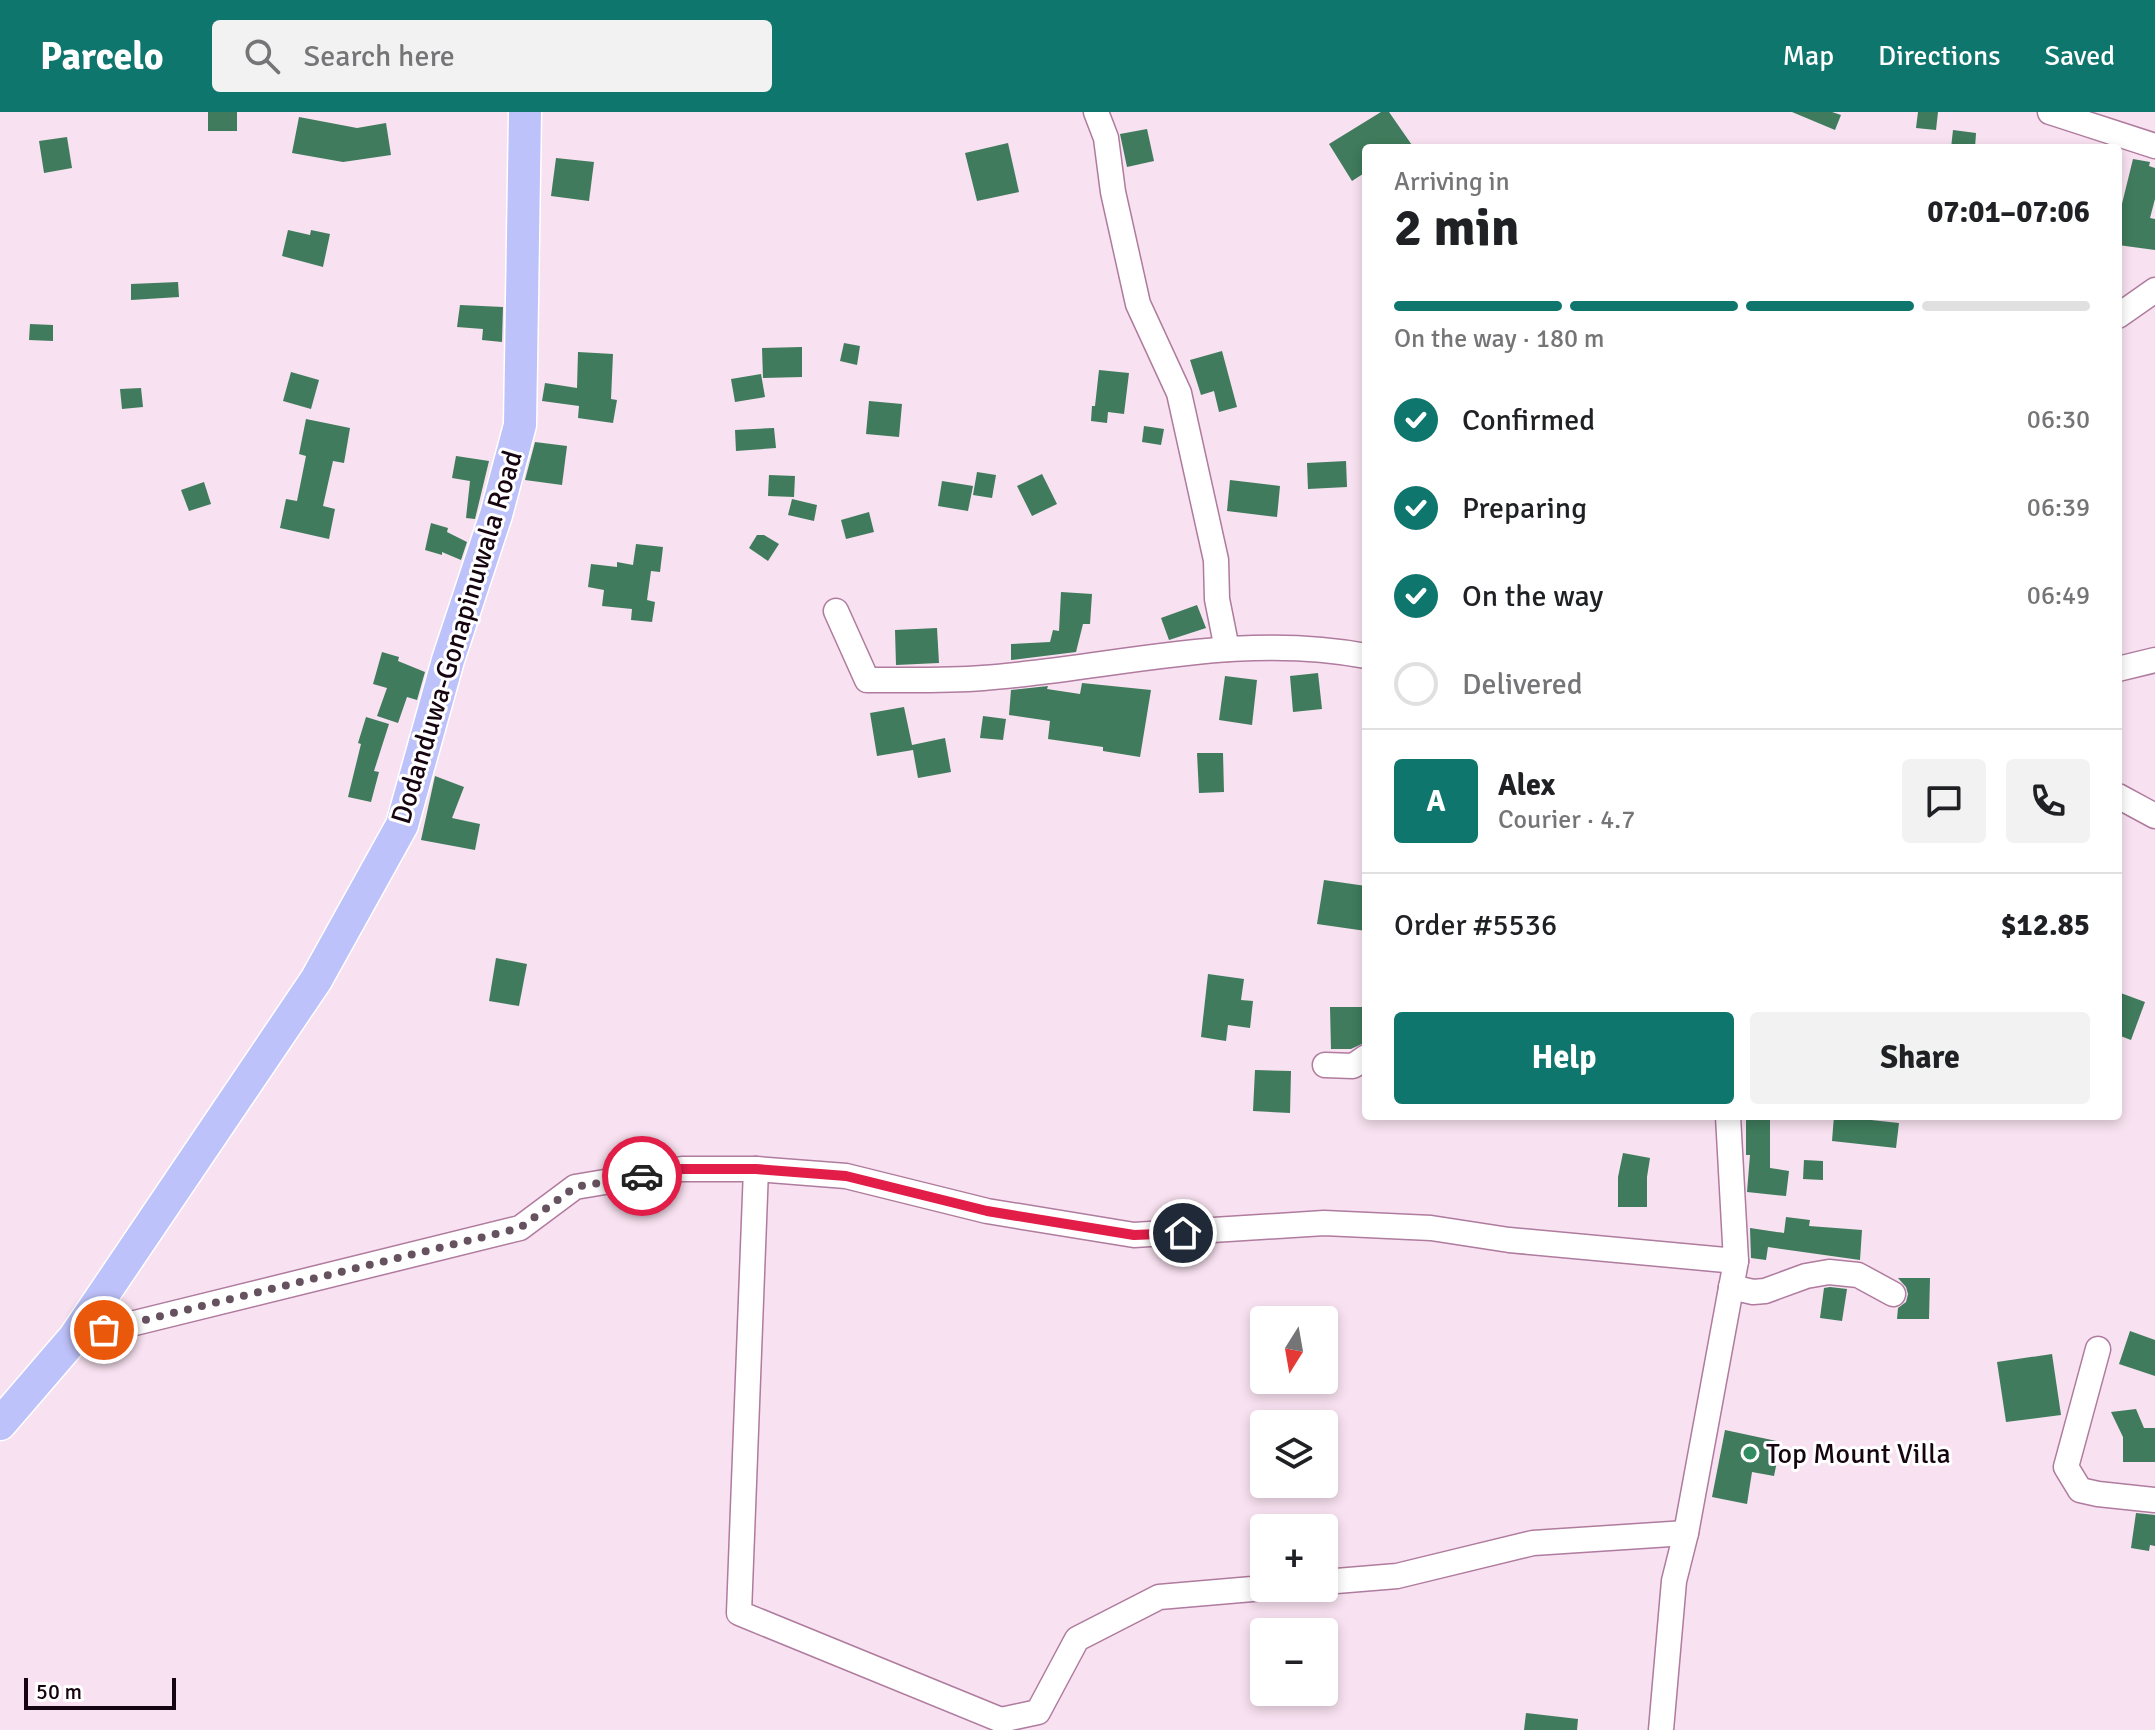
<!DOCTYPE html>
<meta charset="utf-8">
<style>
:root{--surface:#fff;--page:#f2f2f2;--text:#202124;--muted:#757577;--line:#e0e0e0;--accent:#0f766e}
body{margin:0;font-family:Signika,sans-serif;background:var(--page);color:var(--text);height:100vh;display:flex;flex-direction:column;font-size:30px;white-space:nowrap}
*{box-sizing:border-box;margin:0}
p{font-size:26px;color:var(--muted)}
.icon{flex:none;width:44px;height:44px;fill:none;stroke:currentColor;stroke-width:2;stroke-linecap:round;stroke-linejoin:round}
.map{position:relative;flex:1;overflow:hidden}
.details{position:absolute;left:1362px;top:32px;width:760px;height:976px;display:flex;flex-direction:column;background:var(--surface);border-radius:8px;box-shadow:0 4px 12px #0003}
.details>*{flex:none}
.needle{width:52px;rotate:191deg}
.controls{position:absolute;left:1250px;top:1194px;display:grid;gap:16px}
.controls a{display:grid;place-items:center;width:88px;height:88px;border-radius:8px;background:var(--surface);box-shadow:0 4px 12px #0003;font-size:40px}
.scale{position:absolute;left:24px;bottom:20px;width:152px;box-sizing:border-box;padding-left:8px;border:4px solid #160510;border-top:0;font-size:22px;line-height:28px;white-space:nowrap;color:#160510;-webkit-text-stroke:6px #fff;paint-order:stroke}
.pin{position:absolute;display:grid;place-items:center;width:68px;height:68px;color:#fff;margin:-34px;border:4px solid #fff;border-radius:50%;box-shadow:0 2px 8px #0007}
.courier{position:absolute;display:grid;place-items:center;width:80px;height:80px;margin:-40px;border:6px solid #e11d48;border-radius:50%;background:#fff;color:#222;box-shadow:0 2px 10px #0007}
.head em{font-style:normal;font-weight:700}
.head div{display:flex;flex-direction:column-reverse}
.head{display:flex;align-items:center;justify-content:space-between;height:136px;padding:0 32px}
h1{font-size:52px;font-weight:700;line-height:60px}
.bar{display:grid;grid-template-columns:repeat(4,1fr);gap:12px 8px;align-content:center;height:96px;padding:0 32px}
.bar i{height:10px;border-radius:6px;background:var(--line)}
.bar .selected{background:var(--accent)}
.bar p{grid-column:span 4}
.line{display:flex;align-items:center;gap:20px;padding:0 32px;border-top:2px solid var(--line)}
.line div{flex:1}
.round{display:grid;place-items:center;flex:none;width:84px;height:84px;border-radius:8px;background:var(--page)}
ol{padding:0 32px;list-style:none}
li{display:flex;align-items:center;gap:24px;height:88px}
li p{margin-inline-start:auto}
li .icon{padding:8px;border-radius:50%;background:var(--accent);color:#fff;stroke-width:4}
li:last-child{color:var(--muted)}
li i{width:44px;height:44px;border:4px solid var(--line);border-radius:50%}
.primary-button{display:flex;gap:16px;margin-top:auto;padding:16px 32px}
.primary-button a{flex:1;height:92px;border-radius:8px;background:var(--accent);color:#fff;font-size:32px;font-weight:700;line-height:92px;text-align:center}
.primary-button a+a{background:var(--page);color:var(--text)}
header{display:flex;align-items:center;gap:48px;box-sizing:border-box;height:112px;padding:0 40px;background:var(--accent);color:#fff}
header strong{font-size:38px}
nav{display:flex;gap:44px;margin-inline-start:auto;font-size:28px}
.search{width:560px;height:72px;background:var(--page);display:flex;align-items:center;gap:20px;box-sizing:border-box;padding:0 28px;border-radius:8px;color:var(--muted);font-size:30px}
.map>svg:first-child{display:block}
</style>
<header>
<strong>Parcelo</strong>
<div class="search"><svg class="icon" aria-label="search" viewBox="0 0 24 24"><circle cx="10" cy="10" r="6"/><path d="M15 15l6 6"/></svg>Search here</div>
<nav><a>Map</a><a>Directions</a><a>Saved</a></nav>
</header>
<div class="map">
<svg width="2155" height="1618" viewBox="0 0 2155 1618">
<rect width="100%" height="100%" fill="#f8e1f0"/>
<g fill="#3f7b5c">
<rect x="208" y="0" width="29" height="19"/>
<path d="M1381,0H1389L1414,36H1366V60L1352,69L1329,32Z"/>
<path d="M1792,0H1832L1841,3L1835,18Z"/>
<path d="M1918,0H1938L1936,18L1916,16Z"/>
<path d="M299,5L357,16L386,11L391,43L343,50L292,41Z"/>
<path d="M1147,17L1154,49L1127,55L1120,22Z"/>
<path d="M1953,18L1976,21L1975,36H1951Z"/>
<path d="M67,25L72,56L44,61L39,29Z"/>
<path d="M1008,31L1019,80L977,89L965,41Z"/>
<path d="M556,46L594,50L589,89L551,84Z"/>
<path d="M2133,47L2150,50L2149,54L2155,56V87L2150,106L2155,107V138L2118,133V108Z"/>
<path d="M288,118L310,123L311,118L330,122L323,155L282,144Z"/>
<path d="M178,170L179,185L131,188V172Z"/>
<path d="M460,193L503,195L502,230L482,228L483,217L457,215Z"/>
<path d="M30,212L53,213V229L29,228Z"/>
<path d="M844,231L860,234L857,253L840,249Z"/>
<path d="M802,235V265L763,266L762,236Z"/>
<path d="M1222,239L1237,295L1219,300L1214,279L1201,283L1190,248Z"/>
<path d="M578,240L613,242L611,287L617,288L613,311L578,306L579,294L542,289L545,271L577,276Z"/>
<path d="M1099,258L1129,261L1124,302L1108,300L1107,311L1091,309L1092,294H1095Z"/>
<path d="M291,260L319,268L311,297L283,289Z"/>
<path d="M761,262L765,285L735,290L731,267Z"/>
<path d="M141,276L143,295L122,297L120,277Z"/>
<path d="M869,289L902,292L899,325L866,322Z"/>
<path d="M306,307L350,316L344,351L333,349L323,394L335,397L329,427L280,416L286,387L297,389L306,344L299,342Z"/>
<path d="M1144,314L1164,317L1161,333L1142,330Z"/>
<path d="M774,316L776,336L736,339L735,318Z"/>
<path d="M535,330L567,334L562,373L525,368Z"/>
<path d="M456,344L489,349L475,407L466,406L470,369L452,366Z"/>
<path d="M1346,349L1347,375L1308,377L1307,351Z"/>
<path d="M977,360L996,363L992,386L973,383Z"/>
<path d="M1042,362L1057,392L1032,404L1017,374Z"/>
<path d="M769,363L795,364L794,385L768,384Z"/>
<path d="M1230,368L1280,374L1277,405L1227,399Z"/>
<path d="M942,369L973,374L968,399L938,394Z"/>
<path d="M204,370L211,392L189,399L181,378Z"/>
<path d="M792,387L817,393L814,409L788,403Z"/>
<path d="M869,400L874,420L846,427L841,408Z"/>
<path d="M431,411L448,416L447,420L467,430L461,448L442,440V443L425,438Z"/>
<path d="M757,423H764L779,432L768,449L749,436Z"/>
<path d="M636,432L663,435L660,460L651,459L647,488L655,490L652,510L631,508L632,497L602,494L604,478L588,475L591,452L617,455V450L633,453Z"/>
<path d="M1061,480L1092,482L1090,512H1083L1076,540L1011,548V532L1050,530L1053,518L1059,519Z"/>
<path d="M1197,493L1206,516L1169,528L1161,506Z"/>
<path d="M937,516L939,551L896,553L895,518Z"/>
<path d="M382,540L399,545L398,549L425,560L417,588L407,585L398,611L377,604L387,576L373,572Z"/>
<path d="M1318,561L1322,597L1293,600L1290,564Z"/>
<path d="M1225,564L1257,568L1252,613L1219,608Z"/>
<path d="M1082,571L1151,578L1140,645L1103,639V635L1048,627L1050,609L1009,603L1011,578L1048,574L1047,577L1080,582Z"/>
<path d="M904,595L912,633L945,626L951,660L918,666L913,638L877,644L870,601Z"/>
<path d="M983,604L1006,607L1003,628L980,626Z"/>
<path d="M366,605L389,612L374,659L379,660L371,690L348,685L361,632L358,631Z"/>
<path d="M1197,641H1223L1224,680L1199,681Z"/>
<path d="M435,664L464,675L452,706L480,712L475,738L421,728Z"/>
<path d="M1324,768L1366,774V819L1317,812Z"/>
<path d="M496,846L527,852L519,894L489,889Z"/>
<path d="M1208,862L1244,867L1241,888L1253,889L1250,916L1228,913L1226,929L1201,925Z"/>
<path d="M2118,880L2145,890L2131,928L2118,923Z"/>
<path d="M1330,895H1366V930L1351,937H1331Z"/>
<path d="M1255,958L1291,959L1290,1001L1253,999Z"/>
<path d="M1746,1004H1770V1056L1789,1059L1786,1084L1747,1080L1750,1043H1746Z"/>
<path d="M1834,1004L1899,1011L1896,1036L1832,1029Z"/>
<path d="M1623,1041L1650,1046L1647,1065V1095H1618V1065Z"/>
<path d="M1804,1048L1823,1049V1068L1803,1067Z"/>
<path d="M1786,1105L1810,1108L1809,1114L1862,1118L1860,1148L1768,1135L1766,1148L1751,1146L1750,1116L1784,1121Z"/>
<path d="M1898,1166H1930L1929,1207H1897L1898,1196L1906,1190L1908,1182L1906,1175Z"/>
<path d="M1830,1175L1847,1177L1842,1209L1820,1206L1824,1176Z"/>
<path d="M2130,1219L2155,1228V1264L2119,1252Z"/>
<path d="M2052,1242L2061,1303L2006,1310L1997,1250Z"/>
<path d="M2136,1297L2144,1316H2155V1350H2123V1325L2111,1300Z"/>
<path d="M1725,1318L1781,1330L1774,1364L1752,1360L1747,1392L1712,1385Z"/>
<path d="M2136,1401L2155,1403V1434L2150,1433L2149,1439L2131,1436Z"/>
<path d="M1526,1601L1578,1607L1577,1618H1524Z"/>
</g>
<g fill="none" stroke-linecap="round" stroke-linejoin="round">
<defs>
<g id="minor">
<path d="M1096,0L1106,26L1113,80L1138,192L1179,281L1216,448L1217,487L1227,537"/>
<path d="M2050,0L2155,34"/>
<path d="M2118,204L2155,178"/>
<path d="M836,499L867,568C906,568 945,569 983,566C1111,557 1237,519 1366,544"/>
<path d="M2118,557L2155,548"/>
<path d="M2118,684L2155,704"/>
<path d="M1325,953L1353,954L1366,945"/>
<path d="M756,1057L739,1501L1001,1608L1038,1600L1077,1527L1159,1485L1264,1476"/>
<path d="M1731,1175L1753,1180L1765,1179L1806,1164L1829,1160L1858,1163L1893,1182"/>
<path d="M74,1226L520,1116L575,1075L682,1057H756L846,1064L987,1099L1134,1123L1324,1111L1431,1116L1509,1128L1736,1149"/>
<path d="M2098,1237L2066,1355L2080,1378L2098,1382L2155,1388"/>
<path d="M1324,1470L1397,1464L1533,1431L1686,1421"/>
<path d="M1661,1618L1674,1469L1686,1421L1736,1149L1728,1004"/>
</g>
<path id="major" d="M0,1312L74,1226L316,868L402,713L448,548L496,403L520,313L525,0"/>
</defs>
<use href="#minor" stroke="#af7b9e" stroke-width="27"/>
<use href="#major" stroke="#fff" stroke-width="35"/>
<use href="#minor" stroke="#fff" stroke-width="24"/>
<use href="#major" stroke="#bec2fa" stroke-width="32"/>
</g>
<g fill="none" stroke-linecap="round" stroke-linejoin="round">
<path stroke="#65525e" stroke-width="8" stroke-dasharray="0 14.4" d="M104,1218L520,1116L575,1075L642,1064"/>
<path stroke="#e11d48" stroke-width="10" d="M642,1064L682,1057H756L846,1064L987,1099L1134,1123L1183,1121"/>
</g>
<circle fill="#328c62" stroke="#fff" stroke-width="3" cx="1750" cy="1341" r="8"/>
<g text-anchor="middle" stroke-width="6" stroke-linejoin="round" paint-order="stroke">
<g font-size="28" fill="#160510" stroke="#fff">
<text transform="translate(456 525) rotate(-73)" y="10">Dodanduwa-Gonapinuwala Road</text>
</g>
<g font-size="28" fill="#160510" stroke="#fff" text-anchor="start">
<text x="1766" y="1351">Top Mount Villa</text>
</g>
</g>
</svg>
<div class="controls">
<a><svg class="needle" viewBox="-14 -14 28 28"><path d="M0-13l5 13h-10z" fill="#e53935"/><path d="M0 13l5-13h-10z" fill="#757577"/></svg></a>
<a><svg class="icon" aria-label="layers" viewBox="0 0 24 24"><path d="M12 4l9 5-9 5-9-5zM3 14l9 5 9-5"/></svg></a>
<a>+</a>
<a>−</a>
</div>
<div class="scale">50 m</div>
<div class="pin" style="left:104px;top:1218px;background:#ea580c"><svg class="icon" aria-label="bag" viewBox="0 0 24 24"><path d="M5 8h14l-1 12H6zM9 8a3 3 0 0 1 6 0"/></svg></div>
<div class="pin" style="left:1183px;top:1121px;background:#1f2937"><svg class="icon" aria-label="home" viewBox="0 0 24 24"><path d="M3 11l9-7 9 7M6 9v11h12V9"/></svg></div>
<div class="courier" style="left:642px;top:1064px"><svg class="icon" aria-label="car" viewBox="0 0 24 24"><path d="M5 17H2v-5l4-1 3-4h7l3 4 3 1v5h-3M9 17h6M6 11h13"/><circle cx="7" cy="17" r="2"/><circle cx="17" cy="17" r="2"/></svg></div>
<section class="details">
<div class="head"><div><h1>2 min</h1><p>Arriving in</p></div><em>07:01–07:06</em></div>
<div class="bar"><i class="selected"></i><i class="selected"></i><i class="selected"></i><i></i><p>On the way · 180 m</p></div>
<ol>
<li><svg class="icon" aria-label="check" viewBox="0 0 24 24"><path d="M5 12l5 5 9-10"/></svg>Confirmed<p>06:30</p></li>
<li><svg class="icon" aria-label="check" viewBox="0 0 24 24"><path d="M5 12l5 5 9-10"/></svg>Preparing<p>06:39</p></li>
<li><svg class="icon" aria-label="check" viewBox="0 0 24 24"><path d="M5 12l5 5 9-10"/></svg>On the way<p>06:49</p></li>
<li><i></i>Delivered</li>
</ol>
<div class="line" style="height:144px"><b class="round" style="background:var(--accent);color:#fff">A</b><div><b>Alex</b><p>Courier · 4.7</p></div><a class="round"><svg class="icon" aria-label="chat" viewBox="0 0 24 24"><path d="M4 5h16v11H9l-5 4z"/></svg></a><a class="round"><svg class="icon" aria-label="phone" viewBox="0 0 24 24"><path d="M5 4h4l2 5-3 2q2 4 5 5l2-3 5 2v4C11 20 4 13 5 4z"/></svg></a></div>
<div class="line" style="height:104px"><div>Order #5536</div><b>$12.85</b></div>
<div class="primary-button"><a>Help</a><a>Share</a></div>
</section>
</div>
